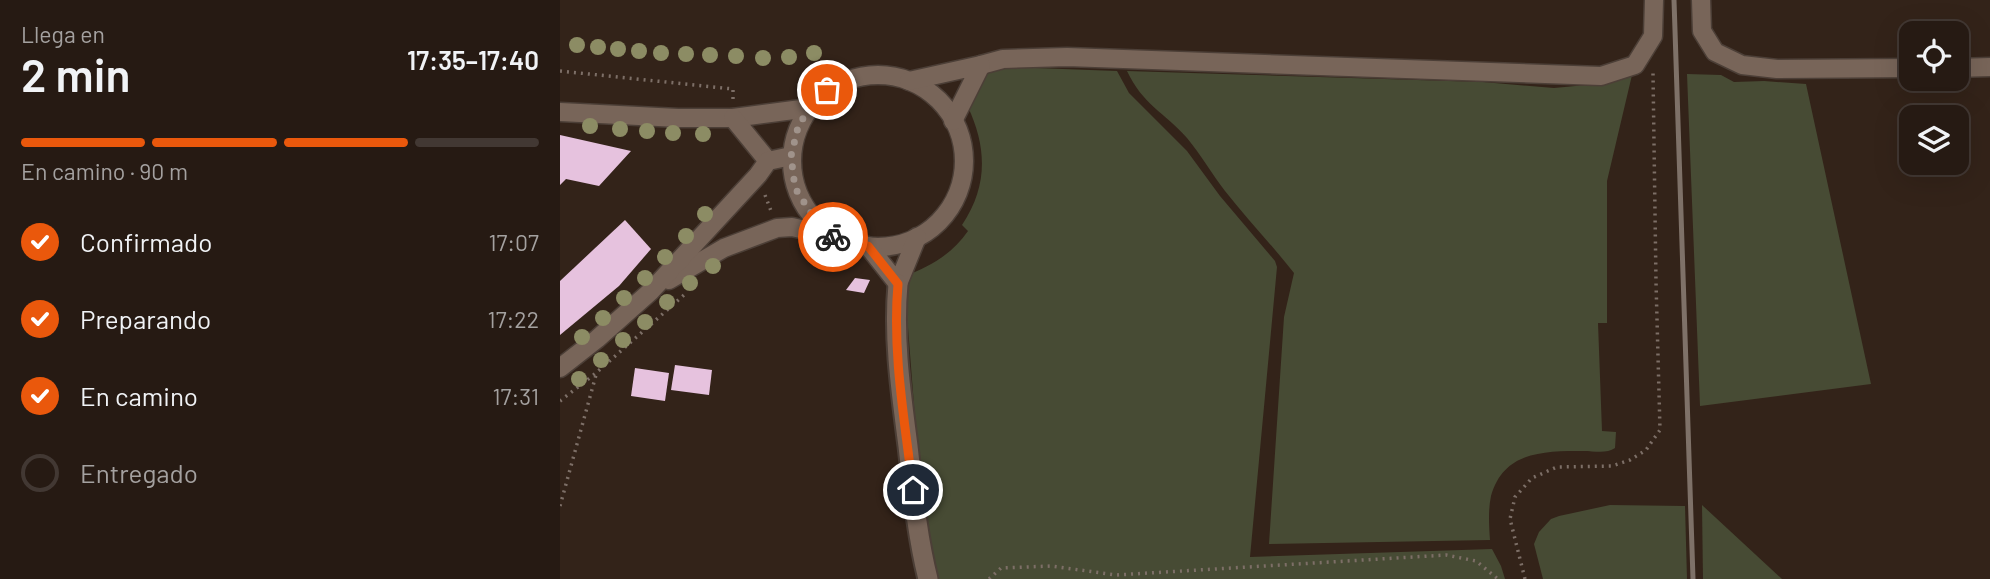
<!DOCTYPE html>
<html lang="es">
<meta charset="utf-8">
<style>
:root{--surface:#261a13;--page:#322721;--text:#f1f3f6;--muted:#a4a1a0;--line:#423833;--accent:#ea580c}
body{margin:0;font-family:Barlow,sans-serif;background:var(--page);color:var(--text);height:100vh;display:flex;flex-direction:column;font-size:26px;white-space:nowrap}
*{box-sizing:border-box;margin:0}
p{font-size:23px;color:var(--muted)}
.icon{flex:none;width:38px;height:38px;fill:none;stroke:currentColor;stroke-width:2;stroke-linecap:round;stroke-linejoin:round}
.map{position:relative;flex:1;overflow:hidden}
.drawer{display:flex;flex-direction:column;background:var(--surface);width:560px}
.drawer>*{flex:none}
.tools{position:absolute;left:1339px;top:21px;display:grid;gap:14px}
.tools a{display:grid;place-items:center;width:70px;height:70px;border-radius:14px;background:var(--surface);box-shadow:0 7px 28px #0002,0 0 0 2px var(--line);font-size:35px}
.pin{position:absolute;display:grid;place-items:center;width:60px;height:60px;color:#fff;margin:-30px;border:4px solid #fff;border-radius:50%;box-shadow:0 2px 7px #0007}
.courier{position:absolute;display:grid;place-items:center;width:70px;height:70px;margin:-35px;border:5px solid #ea580c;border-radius:50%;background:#fff;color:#222;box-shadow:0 2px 9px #0007}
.summary em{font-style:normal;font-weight:600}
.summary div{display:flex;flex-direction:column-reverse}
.summary{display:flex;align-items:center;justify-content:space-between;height:119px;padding:0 21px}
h1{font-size:46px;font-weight:600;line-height:52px}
.bar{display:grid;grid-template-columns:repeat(4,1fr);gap:10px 7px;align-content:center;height:84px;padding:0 21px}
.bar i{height:9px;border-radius:5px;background:var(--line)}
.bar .on{background:var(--accent)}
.bar p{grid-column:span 4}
ol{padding:0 21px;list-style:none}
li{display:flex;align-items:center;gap:21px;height:77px}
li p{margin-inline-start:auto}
li .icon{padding:7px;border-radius:50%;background:var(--accent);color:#fff;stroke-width:4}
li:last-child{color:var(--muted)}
li i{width:38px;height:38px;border:4px solid var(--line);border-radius:50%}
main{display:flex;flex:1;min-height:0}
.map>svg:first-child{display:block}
</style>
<main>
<section class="drawer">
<div class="summary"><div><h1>2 min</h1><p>Llega en</p></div><em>17:35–17:40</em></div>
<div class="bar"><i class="on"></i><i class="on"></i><i class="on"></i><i></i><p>En camino · 90 m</p></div>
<ol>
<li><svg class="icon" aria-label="check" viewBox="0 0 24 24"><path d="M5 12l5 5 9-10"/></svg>Confirmado<p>17:07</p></li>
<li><svg class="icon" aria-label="check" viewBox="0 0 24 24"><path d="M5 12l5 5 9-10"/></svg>Preparando<p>17:22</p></li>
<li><svg class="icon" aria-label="check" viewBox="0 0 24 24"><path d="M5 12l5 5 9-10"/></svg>En camino<p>17:31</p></li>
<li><i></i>Entregado</li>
</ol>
</section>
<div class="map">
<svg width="1430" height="579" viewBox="0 0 1430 579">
<rect width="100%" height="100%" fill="#332319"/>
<g fill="#474b34">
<path d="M451,67L557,71L569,93L627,151L660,196L715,261L717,267L690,557L932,549L941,566L945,579H373L359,470L344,276C370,267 392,254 408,231L402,225C428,186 427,148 408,107L422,75Z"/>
<path d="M567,71L923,82L994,88L1026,85L1072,75L1047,181V323H1038L1042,431L1056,432L1055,448C1047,454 1034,451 1024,451C984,451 944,451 931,496C928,510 929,526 930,540L709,544L724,317L734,273C712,245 687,219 665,191C652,174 641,155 627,138C604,112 583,105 567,71Z"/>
<path d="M1127,74L1161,75L1174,82L1204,81L1246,84L1311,384L1140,406Z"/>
<path d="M1050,505L1125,506L1127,579H983L974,544L979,532L991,519L999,516Z"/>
<path d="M1142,505L1222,579H1143Z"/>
</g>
<g fill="#e6c2de">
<path d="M0,135L71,151L39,186L6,179L0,185Z"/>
<path d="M65,220L91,249L59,286L0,335V281Z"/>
<path d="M295,278L310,280L304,293L286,290Z"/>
<path d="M115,365L152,370L149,395L111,390Z"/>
<path d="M75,368L109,373L105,401L71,396Z"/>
</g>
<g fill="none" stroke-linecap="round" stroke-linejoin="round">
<defs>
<g id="minor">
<path d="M1141,0L1142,31L1155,52L1182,65L1217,69L1351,68"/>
<path d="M421,65L443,59L507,57L1041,76L1075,65L1093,36L1094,0"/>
<path d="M1396,68L1430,67"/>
<circle cx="318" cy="161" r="86"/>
<path d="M349,81L421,65L393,121"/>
<path d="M0,112L118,118H173L249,108"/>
<path d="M173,118L208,161"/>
<path d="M308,246L338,284L357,237"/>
<path d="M109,280L164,248L217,228L232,227L267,235"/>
<path d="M0,368L37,339L91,291L198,175L208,161L231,156"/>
</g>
<path id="tertiary" d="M338,284C333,338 341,392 348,446C353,490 357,535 368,579"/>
</defs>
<use href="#minor" stroke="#4c3f37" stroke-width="21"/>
<use href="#tertiary" stroke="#4c3f37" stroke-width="23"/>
<g stroke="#7d6f67" stroke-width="3.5" stroke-dasharray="2 5" stroke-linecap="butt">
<path d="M0,71L173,89V99"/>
<path d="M205,195L211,211"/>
<path d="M0,401L36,373L124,295"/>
<path d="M0,506L36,375"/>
<path d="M429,579L441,568L491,566L556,575L886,555L916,561L938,579"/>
<path d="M965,579L950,519L955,497L972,478L997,467L1052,466L1070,460L1086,450L1100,430L1096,282L1093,73"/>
</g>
<use href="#minor" stroke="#786559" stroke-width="18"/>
<use href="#tertiary" stroke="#786559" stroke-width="19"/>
<path stroke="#7e7168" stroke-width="5" d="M1114,0L1133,579"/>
</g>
<g fill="#8c8c64">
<circle cx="17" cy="45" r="8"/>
<circle cx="38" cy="47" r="8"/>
<circle cx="58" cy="49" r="8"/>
<circle cx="79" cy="51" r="8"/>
<circle cx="101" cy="53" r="8"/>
<circle cx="254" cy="53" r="8"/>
<circle cx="126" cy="54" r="8"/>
<circle cx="150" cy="55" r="8"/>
<circle cx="176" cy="56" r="8"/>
<circle cx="229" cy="57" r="8"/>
<circle cx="203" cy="58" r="8"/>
<circle cx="30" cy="126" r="8"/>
<circle cx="60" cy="129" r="8"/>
<circle cx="87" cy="131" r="8"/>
<circle cx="113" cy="133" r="8"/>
<circle cx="143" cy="134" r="8"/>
<circle cx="145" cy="214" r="8"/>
<circle cx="126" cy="236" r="8"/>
<circle cx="105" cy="257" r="8"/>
<circle cx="153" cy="266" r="8"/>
<circle cx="85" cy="278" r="8"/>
<circle cx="130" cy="283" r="8"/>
<circle cx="64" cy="298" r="8"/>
<circle cx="107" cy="302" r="8"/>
<circle cx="43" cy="318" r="8"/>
<circle cx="85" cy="322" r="8"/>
<circle cx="22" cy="337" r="8"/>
<circle cx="63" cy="340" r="8"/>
<circle cx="41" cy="360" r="8"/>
<circle cx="19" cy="379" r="8"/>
</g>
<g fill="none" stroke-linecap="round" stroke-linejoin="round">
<path stroke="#a0938b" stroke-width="7" stroke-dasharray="0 12.6" d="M267,90L249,108L238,127L231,156L235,188L260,227L267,234L273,237"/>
<path stroke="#ea580c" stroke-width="9" d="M273,237L298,246H308L338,284C332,353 345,422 353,490"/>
</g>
</svg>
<div class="tools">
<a><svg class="icon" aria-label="locate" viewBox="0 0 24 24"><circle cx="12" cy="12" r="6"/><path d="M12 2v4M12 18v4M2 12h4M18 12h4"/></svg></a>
<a><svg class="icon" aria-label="layers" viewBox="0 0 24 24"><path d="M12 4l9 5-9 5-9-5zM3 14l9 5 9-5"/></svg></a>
</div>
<div class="pin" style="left:267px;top:90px;background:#ea580c"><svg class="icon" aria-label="bag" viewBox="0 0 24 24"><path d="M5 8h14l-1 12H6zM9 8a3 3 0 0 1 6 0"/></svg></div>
<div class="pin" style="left:353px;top:490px;background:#1f2937"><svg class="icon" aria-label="home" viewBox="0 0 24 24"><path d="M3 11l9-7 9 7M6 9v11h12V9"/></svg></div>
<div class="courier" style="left:273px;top:237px"><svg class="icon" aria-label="bike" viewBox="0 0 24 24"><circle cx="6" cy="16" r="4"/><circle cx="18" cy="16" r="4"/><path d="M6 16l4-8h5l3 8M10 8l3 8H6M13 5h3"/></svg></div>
</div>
</main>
